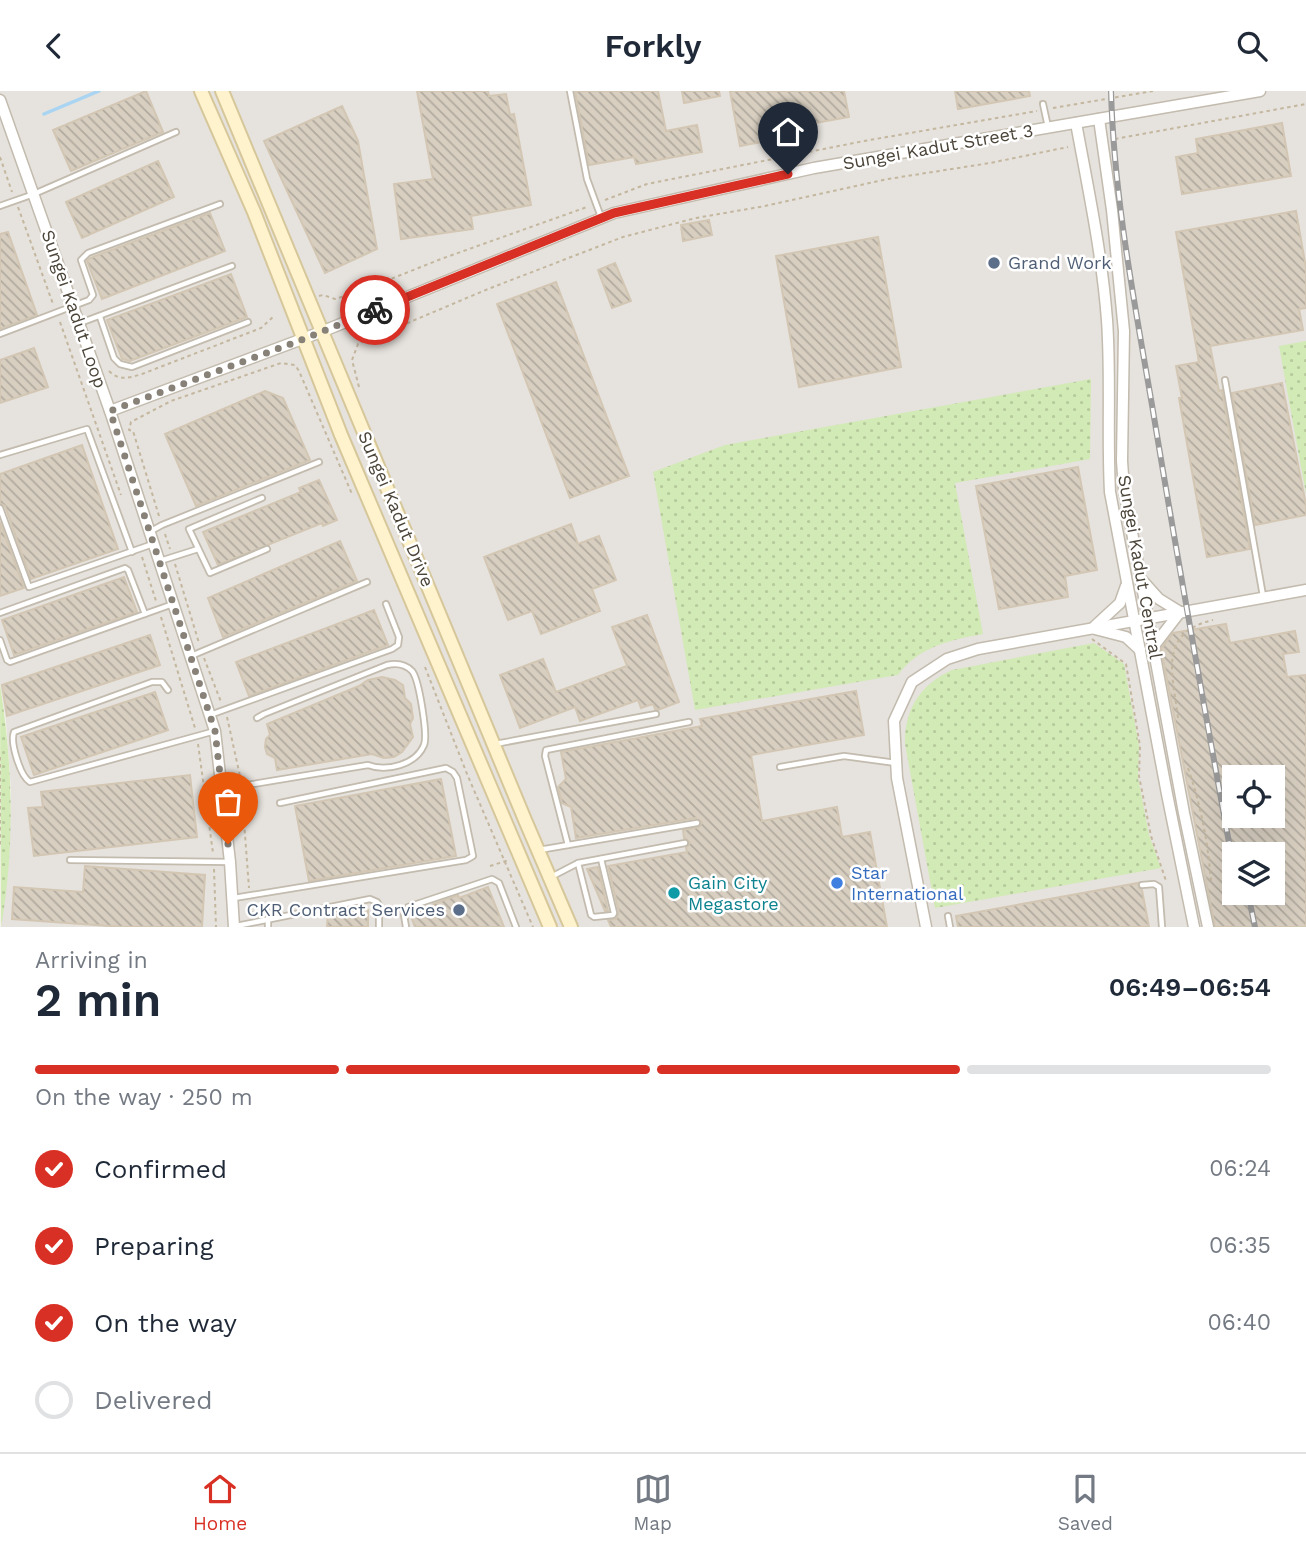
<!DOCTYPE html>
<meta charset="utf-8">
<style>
:root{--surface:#fff;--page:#f2f2f3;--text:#1f2937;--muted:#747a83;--line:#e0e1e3;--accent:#d93025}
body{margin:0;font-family:"Work Sans",sans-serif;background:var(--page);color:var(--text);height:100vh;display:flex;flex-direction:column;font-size:26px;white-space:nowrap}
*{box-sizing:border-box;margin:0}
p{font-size:23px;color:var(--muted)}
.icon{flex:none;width:38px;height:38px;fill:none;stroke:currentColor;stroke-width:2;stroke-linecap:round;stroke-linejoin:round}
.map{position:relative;height:836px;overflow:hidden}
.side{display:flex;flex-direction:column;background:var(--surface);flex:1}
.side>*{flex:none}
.controls{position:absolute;left:1222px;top:674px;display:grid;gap:14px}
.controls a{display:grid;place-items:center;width:63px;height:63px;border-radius:0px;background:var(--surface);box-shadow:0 7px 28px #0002;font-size:35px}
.pin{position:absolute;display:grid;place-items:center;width:60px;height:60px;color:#fff;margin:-72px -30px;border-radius:50% 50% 50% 0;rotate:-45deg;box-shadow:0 0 7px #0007}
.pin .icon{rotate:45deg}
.courier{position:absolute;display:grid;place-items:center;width:70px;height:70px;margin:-35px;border:5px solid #d93025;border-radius:50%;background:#fff;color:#222;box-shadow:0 2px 9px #0007}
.head em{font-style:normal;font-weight:600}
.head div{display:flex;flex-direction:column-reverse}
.head{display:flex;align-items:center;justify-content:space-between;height:119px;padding:0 35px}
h1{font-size:46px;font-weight:600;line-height:52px}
.bar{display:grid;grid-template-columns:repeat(4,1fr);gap:10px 7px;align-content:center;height:84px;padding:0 35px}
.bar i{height:9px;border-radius:5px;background:var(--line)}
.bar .selected{background:var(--accent)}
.bar p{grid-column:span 4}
ol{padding:0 35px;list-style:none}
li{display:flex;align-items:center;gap:21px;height:77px}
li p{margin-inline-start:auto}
li .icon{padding:7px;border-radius:50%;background:var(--accent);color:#fff;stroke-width:4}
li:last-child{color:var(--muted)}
li i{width:38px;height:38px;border:4px solid var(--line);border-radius:50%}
header{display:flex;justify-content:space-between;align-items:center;height:91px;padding:0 35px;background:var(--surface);font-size:32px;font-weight:600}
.menu{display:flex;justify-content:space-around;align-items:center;height:98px;border-top:2px solid var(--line);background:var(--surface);font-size:19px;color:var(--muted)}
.menu a{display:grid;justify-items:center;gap:4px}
.menu .selected{color:var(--accent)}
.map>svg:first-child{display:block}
</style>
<header><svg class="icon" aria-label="back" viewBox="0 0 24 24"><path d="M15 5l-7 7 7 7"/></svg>Forkly<svg class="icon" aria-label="search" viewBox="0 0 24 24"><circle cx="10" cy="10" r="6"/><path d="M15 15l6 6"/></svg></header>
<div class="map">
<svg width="1306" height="836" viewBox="0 0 1306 836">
<defs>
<pattern id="grass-dots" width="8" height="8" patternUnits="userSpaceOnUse" patternTransform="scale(1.75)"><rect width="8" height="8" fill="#d2eab5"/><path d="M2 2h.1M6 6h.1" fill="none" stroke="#b6ca9c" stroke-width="1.8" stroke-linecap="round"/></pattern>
<pattern id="building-back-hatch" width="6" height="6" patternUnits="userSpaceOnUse" patternTransform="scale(1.75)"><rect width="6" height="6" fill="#d8cfc1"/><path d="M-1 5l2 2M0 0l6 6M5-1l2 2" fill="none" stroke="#b1aa9e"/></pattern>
</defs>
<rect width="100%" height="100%" fill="#f6f3ec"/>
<path fill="#e6e2dd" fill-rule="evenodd" d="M0,0H1306V836H1L8,770L11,700L6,630L0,594ZM1234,686H1272V724H1234ZM1234,763H1272V802H1234Z"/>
<g fill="url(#grass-dots)">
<path d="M1306,250V403L1279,255Z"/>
<path d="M1091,288L1090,368L955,392L983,543C950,549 918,556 898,584L695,619L653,381L725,354Z"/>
<path d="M1094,552L1124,573L1139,655L1138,687L1149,744L1161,777L935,817L905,653C904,618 921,593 952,579Z"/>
<path d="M0,594C13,674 15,756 1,836Z"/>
</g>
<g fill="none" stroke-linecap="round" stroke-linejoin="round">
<path stroke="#a9d4f2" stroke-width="3.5" d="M44,23L99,0"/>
</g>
<g fill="url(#building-back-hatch)" stroke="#d3c7b4" stroke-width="2" fill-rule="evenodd">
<path d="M146,0L163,41L71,80L53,39Z"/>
<path d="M417,0H488L489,5L506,3L510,24L514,23L531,114L471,125L473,138L401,148L394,93L433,88Z"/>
<path d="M575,0H658L666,40L697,34L702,61L636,73L634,66L589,74Z"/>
<path d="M682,0H719L720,5L684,12Z"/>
<path d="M730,0H844L849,26L804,34L805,43L740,55Z"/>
<path d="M955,0H1029L1030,5L958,18Z"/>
<path d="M342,15L358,50L377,158L325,182L264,50Z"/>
<path d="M1282,32L1291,85L1182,103L1176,66L1198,62L1196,48Z"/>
<path d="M158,70L174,106L82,147L66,111Z"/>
<path d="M1296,120L1306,177V217L1299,218L1303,239L1210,255L1219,300L1222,299L1250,458L1207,466L1179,307H1182L1176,275L1199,271L1176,141Z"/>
<path d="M210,122L225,160L102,208L87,170L90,167Z"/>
<path d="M709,129L712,144L683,150L681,134Z"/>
<path d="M8,141L37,224L0,238V143Z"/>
<path d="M878,146L901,276L799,296L776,165Z"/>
<path d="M615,172L631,210L612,217L598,179Z"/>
<path d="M231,183L247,226L130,270L122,268L107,229Z"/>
<path d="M556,191L629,385L570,407L497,213Z"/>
<path d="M34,257L48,296L0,312V269Z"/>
<path d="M1282,292L1306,414V424L1255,434L1232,302Z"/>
<path d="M265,300L283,307L310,369L196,415L165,343Z"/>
<path d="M82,354L118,458L31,488L5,415L0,412V383Z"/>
<path d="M1078,376L1097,479L1065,485L1068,506L999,518L976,395Z"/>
<path d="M319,389L337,429L323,435L322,432L218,474L203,441L301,401L299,397Z"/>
<path d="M0,431L24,497L0,505Z"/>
<path d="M571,433L578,453L599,445L616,489L592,498L600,520L541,543L532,520L508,529L484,466Z"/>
<path d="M340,450L357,490L223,546L208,507Z"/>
<path d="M124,486L137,521L14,564L2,529Z"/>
<path d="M374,519L388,554L249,605L236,571Z"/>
<path d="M647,524L679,611L658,619L655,618L653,613L641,617L638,609L580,630L575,616L520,637L500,584L543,568L556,601L627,575L612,536Z"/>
<path d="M1226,533L1230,552L1295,540L1299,561L1283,563L1287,586L1306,584V836H1215L1161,558L1173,542ZM1234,686H1272V724H1234ZM1234,763H1272V802H1234Z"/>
<path d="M150,544L160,574L7,625L2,594Z"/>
<path d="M382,586L395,589L403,594L405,607L411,613L413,627L410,633L413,646L402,661L394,666L384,667L372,663L277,679L275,667L267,663L265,656L266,648L270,644L267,633L359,595L368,589Z"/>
<path d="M856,600L864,644L751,664L762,730L837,716L842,746L870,741L887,836H611L608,829L616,828L619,821L608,775L687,761L686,757L690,752L684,747L683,739L699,736L702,731L696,727L576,747L571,716L562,712L558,696L566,688L561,661L702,635L700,628Z"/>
<path d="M155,601L168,639L34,684L21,646Z"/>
<path d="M190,684L197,746L34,765L28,717L43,716L41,701Z"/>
<path d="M441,688L456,765L309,790L295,715Z"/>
<path d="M85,775L205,784L202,836H123L12,828L14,796L83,801Z"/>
<path d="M598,776L608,820H605L587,778Z"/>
<path d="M1138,792L1139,797L1142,799L1149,836H958L956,825Z"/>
<path d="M488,796L504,836H415L410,823L438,811L458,804L459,807Z"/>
<path d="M344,818L368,819V836H327L328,821Z"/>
</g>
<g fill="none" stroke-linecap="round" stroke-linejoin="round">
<defs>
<g id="lane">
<path d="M570,0L587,88L601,126"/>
<path d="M1043,13L1048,36"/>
<path d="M0,115L34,103L176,41"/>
<path d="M100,226L114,267L120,273L132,276L248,231"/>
<path d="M80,232L232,175"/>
<path d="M0,243L89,209L93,204L81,169L88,162L220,113"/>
<path d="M1225,289L1263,505"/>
<path d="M0,364L87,338L132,461"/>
<path d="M262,407L189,438L210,482L267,458"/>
<path d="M0,417L29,496L153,453"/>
<path d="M151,440L162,434L319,371"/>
<path d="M160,470L198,458"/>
<path d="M0,522L125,477L128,479L145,523"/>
<path d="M0,549L7,569L10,571L173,513"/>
<path d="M191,565L367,491"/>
<path d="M168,599L162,591H152L14,641C10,651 20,685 30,691L215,640"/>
<path d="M210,624L392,558L398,554L399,546L386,513"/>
<path d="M495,653L656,623"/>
<path d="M780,676L844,665L896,672"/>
<path d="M223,698L368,674C386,681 416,674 424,654C428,644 419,588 412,580C405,573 396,572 387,574L264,623L257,627"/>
<path d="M568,754L545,665L546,659L689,631"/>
<path d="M539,759L697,732"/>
<path d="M70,769L230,771"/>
<path d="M578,772L591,824L594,826L613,824L614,822L601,768"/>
<path d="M551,786L578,772L685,752"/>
<path d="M1142,794L1154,793L1159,796L1162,836"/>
<path d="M234,807L466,769L473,765L457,687L453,681L446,677L280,712"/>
<path d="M948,825L950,836"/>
<path d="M236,835L370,808L377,811L379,814V836"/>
<path d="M268,836V828"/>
<path d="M406,836L404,824L408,816L492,788L499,792L516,836"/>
</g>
<g id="street">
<path d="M0,9L110,320L215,640L230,771L234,836"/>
<path d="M1099,28L1112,119L1124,240L1122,370L1124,398L1184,722L1208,836"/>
<path d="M1076,32C1088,97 1102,163 1107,229C1111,286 1107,344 1110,401L1167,703L1194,836"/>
<path d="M110,320L321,241L614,122L814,77L1260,0"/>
<path d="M1141,488L1159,508L1180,521"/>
<path d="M1095,535L1120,512L1126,495"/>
<path d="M1095,538L1126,546L1140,559"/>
<path d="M1153,556L1180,521"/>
<path d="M926,836L897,687L894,630L912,591L947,568L978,558L1306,499"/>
</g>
<g id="secondary">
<path d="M201,0L254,121L341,344L550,836"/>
<path d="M222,0L525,729L571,836"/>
</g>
</defs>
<use href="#lane" stroke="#c2bbae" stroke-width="8"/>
<use href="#street" stroke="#c2bbae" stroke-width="13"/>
<use href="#secondary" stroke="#d6c79b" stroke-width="16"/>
<g stroke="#c4b79f" stroke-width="2" stroke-dasharray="3.5 3.5" stroke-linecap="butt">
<path d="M1053,17L1153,0"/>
<path d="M1115,48L1306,13"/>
<path d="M0,66L12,101"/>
<path d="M605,109L647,93L864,50L1037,20"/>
<path d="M18,116L53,213"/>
<path d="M359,202L364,213"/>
<path d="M319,205L323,204L335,208L358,201L441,168L587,116"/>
<path d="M60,231L121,404"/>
<path d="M109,280C119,290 129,287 142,283L261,237L274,225"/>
<path d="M359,296L352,269L358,253L488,198L623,146L696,127L765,115L888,88L990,72L1068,56"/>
<path d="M159,425L133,340L129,339L131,331L171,310L281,272L295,274L299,280L352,403"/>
<path d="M165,443L170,458"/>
<path d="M142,466L156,510"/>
<path d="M175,473L199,552"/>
<path d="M161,526L195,637"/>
<path d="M1092,548L1126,573L1140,655L1139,685L1151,745L1166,790"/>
<path d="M204,567L221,611"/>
<path d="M425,576L467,683L533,836"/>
<path d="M227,626L240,685"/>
<path d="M1178,627C1173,584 1157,542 1213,529"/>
<path d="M198,653L213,762"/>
<path d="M0,666V757"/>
<path d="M1188,677C1201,715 1208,751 1211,791"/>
<path d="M242,704L249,797"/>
<path d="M490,775L509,769"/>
<path d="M214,778L216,836"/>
<path d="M251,813L252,824"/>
</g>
<use href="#lane" stroke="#fff" stroke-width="4.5"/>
<use href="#street" stroke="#fff" stroke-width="10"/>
<use href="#secondary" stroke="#fff3cd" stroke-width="12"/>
<defs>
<g id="rail">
<path d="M1111,0C1114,108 1135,214 1153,320C1178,473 1206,626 1234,779"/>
<path d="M1248,802L1255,836"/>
</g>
</defs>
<use href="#rail" stroke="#9a9a9a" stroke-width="6"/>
<use href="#rail" stroke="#fff" stroke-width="3.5" stroke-dasharray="10" stroke-linecap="butt"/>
</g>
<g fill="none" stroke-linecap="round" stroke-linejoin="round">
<path stroke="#878178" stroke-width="7" stroke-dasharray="0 12.6" d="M228,753L215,640L110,320L304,248L375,219"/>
<path stroke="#d93025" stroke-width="9" d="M375,219L614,122L788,83"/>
</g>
<g fill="#5c6f8a" stroke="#fff" stroke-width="2.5">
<circle cx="994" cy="172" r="7"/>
<circle cx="459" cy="819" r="7"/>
</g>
<circle fill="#3f7fe0" stroke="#fff" stroke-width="2.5" cx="837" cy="792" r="7"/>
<circle fill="#0f9aa8" stroke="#fff" stroke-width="2.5" cx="674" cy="802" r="7"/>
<g text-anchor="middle" stroke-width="5" stroke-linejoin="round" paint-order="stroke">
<g font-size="18" fill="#4b4439" stroke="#fff">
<text transform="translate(938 56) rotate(-10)" y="6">Sungei Kadut Street 3</text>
<text transform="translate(74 218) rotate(71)" y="6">Sungei Kadut Loop</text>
<text transform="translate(396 418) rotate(67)" y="6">Sungei Kadut Drive</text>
<text transform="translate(1140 476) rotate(80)" y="6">Sungei Kadut Central</text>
</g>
<g font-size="18" fill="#4e5e75" stroke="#fff" text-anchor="start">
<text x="1008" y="178">Grand Work</text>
<text x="445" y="825" text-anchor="end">CKR Contract Services</text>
</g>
<g font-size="18" fill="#366cbe" stroke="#fff" text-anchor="start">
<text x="851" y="788">Star<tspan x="851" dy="21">International</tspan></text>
</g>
<g font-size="18" fill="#0d838f" stroke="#fff" text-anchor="start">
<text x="688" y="798">Gain City<tspan x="688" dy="21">Megastore</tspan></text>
</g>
</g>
</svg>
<div class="controls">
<a><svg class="icon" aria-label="locate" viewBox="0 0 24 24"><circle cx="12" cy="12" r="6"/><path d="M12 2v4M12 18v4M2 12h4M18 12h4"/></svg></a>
<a><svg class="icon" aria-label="layers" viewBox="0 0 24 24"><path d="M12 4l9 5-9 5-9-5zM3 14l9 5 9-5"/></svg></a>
</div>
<div class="pin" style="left:228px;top:753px;background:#ea580c"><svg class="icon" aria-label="bag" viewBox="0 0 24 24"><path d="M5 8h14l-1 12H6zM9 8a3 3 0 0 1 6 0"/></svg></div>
<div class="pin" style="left:788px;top:83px;background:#1f2937"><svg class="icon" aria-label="home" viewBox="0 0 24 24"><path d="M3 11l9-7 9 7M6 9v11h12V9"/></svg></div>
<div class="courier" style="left:375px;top:219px"><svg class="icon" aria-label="bike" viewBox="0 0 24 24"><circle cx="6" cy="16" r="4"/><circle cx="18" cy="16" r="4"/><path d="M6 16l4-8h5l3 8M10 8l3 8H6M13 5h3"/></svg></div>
</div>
<section class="side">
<div class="head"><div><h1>2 min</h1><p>Arriving in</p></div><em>06:49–06:54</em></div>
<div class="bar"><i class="selected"></i><i class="selected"></i><i class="selected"></i><i></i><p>On the way · 250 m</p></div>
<ol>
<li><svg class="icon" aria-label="check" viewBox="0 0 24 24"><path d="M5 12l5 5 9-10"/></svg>Confirmed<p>06:24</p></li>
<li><svg class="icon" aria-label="check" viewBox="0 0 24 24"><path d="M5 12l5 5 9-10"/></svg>Preparing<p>06:35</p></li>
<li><svg class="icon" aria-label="check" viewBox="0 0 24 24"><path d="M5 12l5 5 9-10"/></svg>On the way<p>06:40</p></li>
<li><i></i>Delivered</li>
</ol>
</section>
<nav class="menu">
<a class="selected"><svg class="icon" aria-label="home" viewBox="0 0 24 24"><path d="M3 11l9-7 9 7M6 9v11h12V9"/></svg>Home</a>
<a><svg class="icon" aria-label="map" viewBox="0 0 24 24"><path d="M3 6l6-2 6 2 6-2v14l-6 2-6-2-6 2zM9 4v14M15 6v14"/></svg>Map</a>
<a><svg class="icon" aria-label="saved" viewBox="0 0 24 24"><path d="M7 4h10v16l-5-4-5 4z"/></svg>Saved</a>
</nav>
